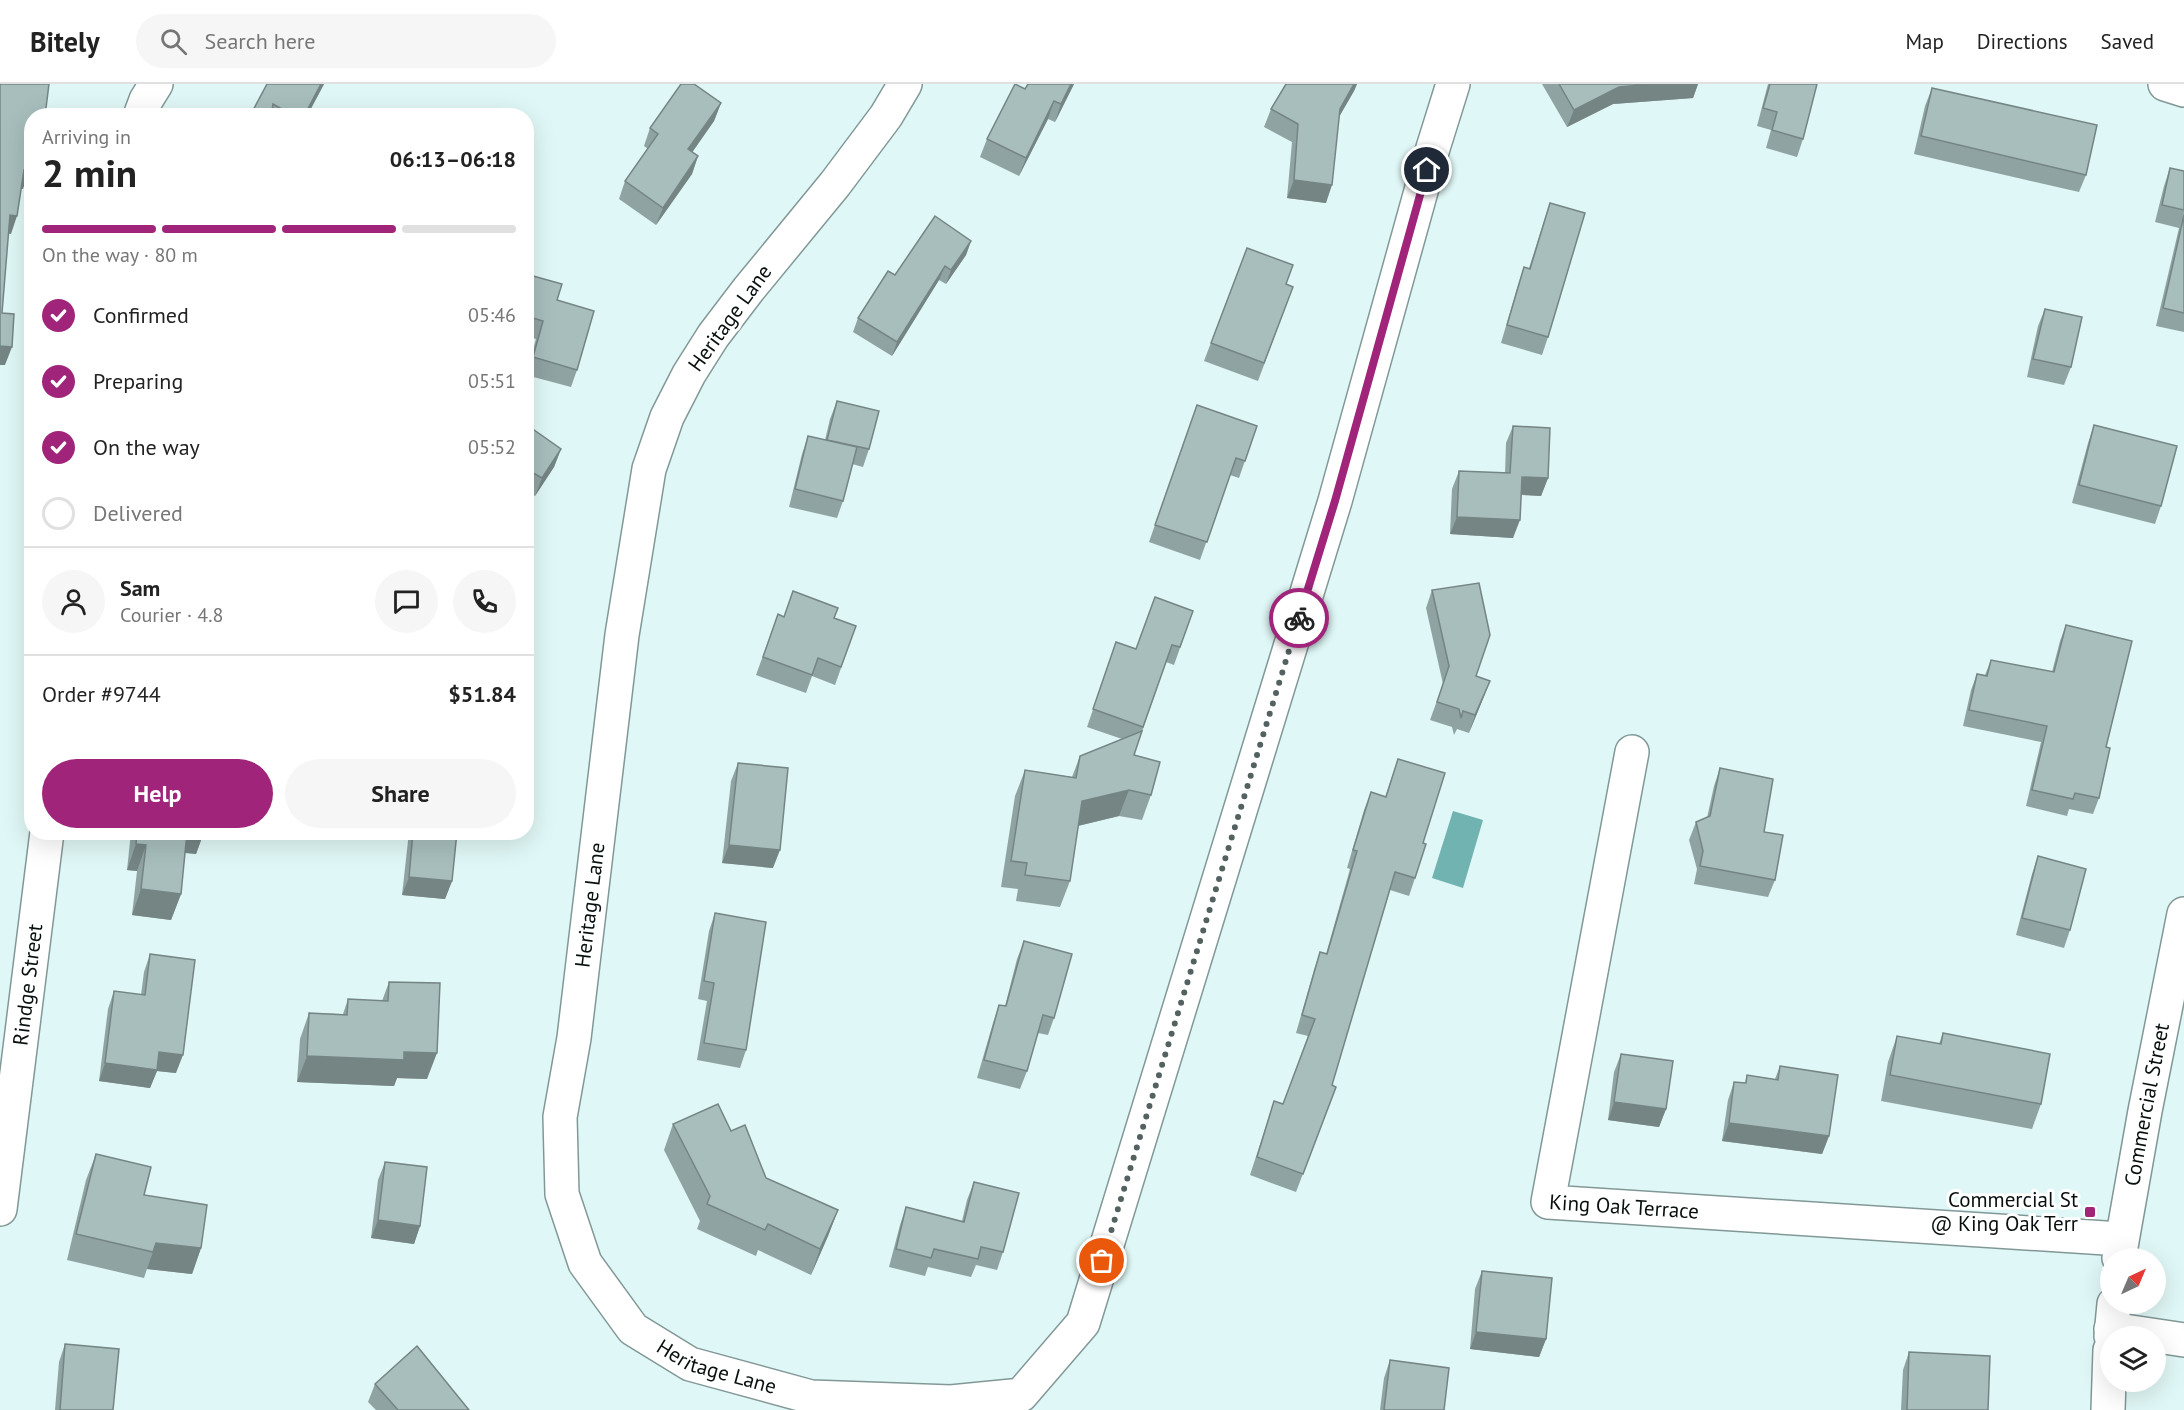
<!DOCTYPE html>
<meta charset="utf-8">
<style>
:root{--surface:#fff;--page:#f6f6f6;--text:#222;--muted:#767676;--line:#e0e0e0;--accent:#a0257a}
body{margin:0;font-family:"PT Sans",sans-serif;background:var(--page);color:var(--text);height:100vh;display:flex;flex-direction:column;font-size:22px;white-space:nowrap}
*{box-sizing:border-box;margin:0}
p{font-size:20px;color:var(--muted)}
.icon{flex:none;width:33px;height:33px;fill:none;stroke:currentColor;stroke-width:2;stroke-linecap:round;stroke-linejoin:round}
.map{position:relative;flex:1;overflow:hidden}
.sheet{position:absolute;left:24px;top:24px;width:510px;height:732px;display:flex;flex-direction:column;background:var(--surface);border-radius:24px;box-shadow:0 6px 24px #0002}
.sheet>*{flex:none}
.needle{width:39px;rotate:44deg}
.fabs{position:absolute;left:2100px;top:1164px;display:grid;gap:12px}
.fabs a{display:grid;place-items:center;width:66px;height:66px;border-radius:50%;background:var(--surface);box-shadow:0 6px 24px #0002;font-size:30px}
.pin{position:absolute;display:grid;place-items:center;width:51px;height:51px;color:#fff;margin:-26px;border:3px solid #fff;border-radius:50%;box-shadow:0 2px 6px #0007}
.courier{position:absolute;display:grid;place-items:center;width:60px;height:60px;margin:-30px;border:4px solid #a0257a;border-radius:50%;background:#fff;color:#222;box-shadow:0 2px 8px #0007}
.headline em{font-style:normal;font-weight:700}
.headline div{display:flex;flex-direction:column-reverse}
.headline{display:flex;align-items:center;justify-content:space-between;height:102px;padding:0 18px}
h1{font-size:39px;font-weight:700;line-height:45px}
.bar{display:grid;grid-template-columns:repeat(4,1fr);gap:9px 6px;align-content:center;height:72px;padding:0 18px}
.bar i{height:8px;border-radius:4px;background:var(--line)}
.bar .current{background:var(--accent)}
.bar p{grid-column:span 4}
.line{display:flex;align-items:center;gap:15px;padding:0 18px;border-top:2px solid var(--line)}
.line div{flex:1}
.round{display:grid;place-items:center;flex:none;width:63px;height:63px;border-radius:32px;background:var(--page)}
ol{padding:0 18px;list-style:none}
li{display:flex;align-items:center;gap:18px;height:66px}
li p{margin-inline-start:auto}
li .icon{padding:6px;border-radius:50%;background:var(--accent);color:#fff;stroke-width:4}
li:last-child{color:var(--muted)}
li i{width:33px;height:33px;border:3px solid var(--line);border-radius:50%}
.primary-button{display:flex;gap:12px;margin-top:auto;padding:12px 18px}
.primary-button a{flex:1;height:69px;border-radius:36px;background:var(--accent);color:#fff;font-size:24px;font-weight:700;line-height:69px;text-align:center}
.primary-button a+a{background:var(--page);color:var(--text)}
header{display:flex;align-items:center;gap:36px;box-sizing:border-box;height:84px;padding:0 30px;background:var(--surface);border-bottom:2px solid var(--line)}
header strong{font-size:28px}
nav{display:flex;gap:33px;margin-inline-start:auto;font-size:21px}
.search{width:420px;height:54px;background:var(--page);display:flex;align-items:center;gap:15px;box-sizing:border-box;padding:0 21px;border-radius:33px;color:var(--muted);font-size:22px}
.map>svg:first-child{display:block}
</style>
<header>
<strong>Bitely</strong>
<div class="search"><svg class="icon" aria-label="search" viewBox="0 0 24 24"><circle cx="10" cy="10" r="6"/><path d="M15 15l6 6"/></svg>Search here</div>
<nav><a>Map</a><a>Directions</a><a>Saved</a></nav>
</header>
<div class="map">
<svg width="2184" height="1326" viewBox="0 0 2184 1326">
<rect width="100%" height="100%" fill="#dff7f6"/>
<path fill="#71b3b1" d="M1453,727L1483,736L1463,804L1432,794Z"/>
<g fill="none" stroke-linecap="round" stroke-linejoin="round">
<defs>
<g id="street">
<path id="s1" d="M905,0L886,32L835,100L748,206L713,252L689,290L667,333L649,385L622,551L574,954L560,1033L562,1110L585,1179L633,1245L690,1280L811,1313L951,1318L1021,1311L1083,1239L1335,417L1433,64L1453,0"/>
<path d="M2165,0L2184,6"/>
<path d="M140,32L146,16L156,0"/>
<path id="s2" d="M1632,668L1548,1118L2121,1155"/>
<path id="s3" d="M0,1125L47,748"/>
<path d="M2111,1245L2184,1256"/>
</g>
<g id="secondary">
<path id="s4" d="M2119,1174L2145,1027L2184,830"/>
<path d="M2111,1252L2114,1220"/>
<path d="M2108,1326L2110,1266"/>
</g>
</defs>
<use href="#street" stroke="#829897" stroke-width="36"/>
<use href="#secondary" stroke="#829897" stroke-width="36"/>
<use href="#street" stroke="#fff" stroke-width="33"/>
<use href="#secondary" stroke="#fff" stroke-width="33"/>
</g>
<g fill="#90a3a3">
<path d="M267,0H324L307,32H250Z"/>
<path d="M1074,0L1055,38L1048,35L1019,92L980,73L987,55L1025,5Z"/>
<path d="M1286,0H1357L1354,7L1339,33L1326,119L1287,114L1292,58L1264,43L1271,25Z"/>
<path d="M1542,0H1698L1693,14L1613,20L1567,43Z"/>
<path d="M1768,0H1817L1803,55L1797,73L1766,64L1771,46L1757,42Z"/>
<path d="M1932,4L2086,91L2079,108L1914,70L1925,22Z"/>
<path d="M721,19L714,37L692,68L698,72L692,90L656,141L619,115L625,97L648,65L644,62L650,44Z"/>
<path d="M2170,84L2184,87V248L2156,242L2179,144L2155,138L2164,102Z"/>
<path d="M1550,119L1548,253L1542,271L1501,259L1518,201L1524,183L1529,184L1544,137Z"/>
<path d="M971,157L966,171L946,200L939,196L892,272L853,248L858,234L895,191Z"/>
<path d="M1247,164L1286,200L1293,203L1258,297L1204,277Z"/>
<path d="M526,190L557,216L577,286L571,303L526,291L536,255L526,252Z"/>
<path d="M2045,225L2071,283L2064,301L2027,293L2038,242Z"/>
<path d="M837,317L869,365L863,383L852,380L843,417L837,434L789,423L802,370L808,352L825,356L830,335Z"/>
<path d="M1197,321L1257,342L1239,394L1230,391L1200,476L1149,458Z"/>
<path d="M527,341L561,365L554,383L535,412L526,407Z"/>
<path d="M2094,341L2161,422L2155,440L2072,419L2088,359Z"/>
<path d="M1513,342L1548,394L1541,412L1521,411L1513,454L1450,450L1452,405L1459,387L1505,389L1506,359Z"/>
<path d="M1432,506L1476,592L1490,597L1469,649L1457,645L1454,651L1452,643L1430,636L1443,600L1426,524Z"/>
<path d="M1193,527L1174,581L1166,578L1134,671L1151,711L1142,736L1119,732L1078,742L1070,797L1060,823L1016,817L1018,805L1001,803L1015,712L1025,686L1072,693L1080,672L1122,655L1087,643L1116,558L1136,565Z"/>
<path d="M778,530L784,533L834,534L856,542L835,601L812,592L806,609L756,591Z"/>
<path d="M2066,541L2106,663L2099,714L2093,730L2069,725L2067,732L2026,722L2041,658L1963,642L1971,606L1977,590L1985,591L1991,576L2052,588L2060,557Z"/>
<path d="M1398,675L1423,759L1415,794L1409,812L1390,806L1332,1001L1336,1003L1296,1108L1250,1091L1274,1017L1283,1020L1308,952L1296,949L1314,886L1320,868L1326,870L1350,785L1347,784L1364,726L1371,708L1385,713Z"/>
<path d="M738,679L773,784L722,779L731,697Z"/>
<path d="M1720,684L1764,748L1775,796L1768,813L1694,800L1697,785L1689,756L1696,738L1707,734L1714,702Z"/>
<path d="M131,748H204L196,770L185,769L181,810L171,836L132,831L137,787L127,786Z"/>
<path d="M409,748H457L452,797L445,815L402,811Z"/>
<path d="M2038,772L2070,846L2064,864L2016,851L2032,790Z"/>
<path d="M715,829L746,966L740,984L697,976L707,917L698,915L709,847Z"/>
<path d="M1024,857L1054,934L1048,951L1038,949L1027,987L1020,1005L977,994L993,939L999,921L1005,922L1017,875Z"/>
<path d="M150,870L176,989L157,987L150,1004L99,997L108,925L114,907L141,911L144,888Z"/>
<path d="M389,898L427,995L397,994L394,1002L297,998L300,955L309,929L343,930L348,915L382,917Z"/>
<path d="M1943,949L2041,1020L2032,1045L1881,1017L1888,978L1897,952L1939,960Z"/>
<path d="M1621,970L1666,1025L1659,1043L1608,1036L1614,988Z"/>
<path d="M1780,982L1829,1052L1822,1070L1722,1057L1728,1016L1734,998L1745,999L1747,991L1775,995Z"/>
<path d="M673,1040L731,1047L766,1094L838,1126L828,1152L811,1191L758,1166L756,1172L697,1145L700,1137L664,1066Z"/>
<path d="M96,1070L144,1111L201,1164L192,1190L147,1185L144,1194L67,1176L86,1096Z"/>
<path d="M385,1078L420,1142L414,1160L371,1154L378,1096Z"/>
<path d="M974,1098L1003,1168L997,1186L976,1181L971,1193L928,1183L925,1192L889,1183L900,1141L906,1123L962,1137L967,1116Z"/>
<path d="M1482,1187L1546,1255L1539,1273L1470,1265L1475,1205Z"/>
<path d="M65,1260L113,1326H55L59,1278Z"/>
<path d="M1909,1268L1988,1326H1901L1903,1286Z"/>
<path d="M1390,1276L1444,1326H1380L1384,1294Z"/>
<path d="M375,1300L469,1326H376L368,1318Z"/>
</g>
<g fill="#758584">
<path d="M321,0H324L307,32H304Z"/>
<path d="M1071,0H1074L1055,38L1061,20Z"/>
<path d="M1354,0H1357L1354,7L1333,43L1340,25Z"/>
<path d="M1652,0H1698L1693,14L1613,20L1567,43L1574,26L1619,3Z"/>
<path d="M1054,17L1048,35L1019,92L1026,74Z"/>
<path d="M721,19L714,37L682,83L688,65Z"/>
<path d="M698,72L692,90L656,141L663,124Z"/>
<path d="M30,81H32L31,99H25L23,105L17,104L24,86Z"/>
<path d="M1294,96L1332,101L1326,119L1287,114Z"/>
<path d="M10,131L17,132L11,150L4,149Z"/>
<path d="M971,157L966,171L946,200L951,186Z"/>
<path d="M945,182L939,196L892,272L897,258Z"/>
<path d="M0,262L12,263L5,281H0Z"/>
<path d="M561,365L554,383L535,412L542,394Z"/>
<path d="M1522,393L1548,394L1541,412L1515,410Z"/>
<path d="M1457,433L1520,436L1513,454L1450,450Z"/>
<path d="M1490,597L1483,615L1469,649L1475,631Z"/>
<path d="M1129,706L1119,732L1073,743L1082,717Z"/>
<path d="M186,748H204L196,770L179,768Z"/>
<path d="M136,760L146,761L137,787L127,786Z"/>
<path d="M729,761L780,766L773,784L722,779Z"/>
<path d="M409,793L452,797L445,815L402,811Z"/>
<path d="M141,805L181,810L171,836L132,831Z"/>
<path d="M159,968L183,971L176,989L157,987L150,1004L99,997L105,979Z"/>
<path d="M404,968L437,969L427,995L397,994L394,1002L297,998L307,972Z"/>
<path d="M1614,1018L1666,1025L1659,1043L1608,1036Z"/>
<path d="M1729,1039L1829,1052L1822,1070L1722,1057Z"/>
<path d="M838,1126L828,1152L811,1191L820,1165Z"/>
<path d="M378,1136L420,1142L414,1160L371,1154Z"/>
<path d="M156,1159L201,1164L192,1190L147,1185Z"/>
<path d="M1476,1248L1546,1255L1539,1273L1470,1265Z"/>
</g>
<g fill="#a7bebd" stroke="#758584" stroke-width="1.5">
<path d="M0,0H49L45,32H32V81H30L29,87L24,86L17,132L10,131L2,229L14,230L12,263L0,262Z"/>
<path d="M267,0H321L304,32H294L273,20L271,32H250Z"/>
<path d="M681,0H694L721,19L688,65L698,72L663,124L625,97L658,50L650,44Z"/>
<path d="M1015,0L1025,5L1028,0H1071L1061,20L1054,17L1026,74L987,55Z"/>
<path d="M1286,0H1354L1340,25L1332,101L1294,96L1298,40L1271,25Z"/>
<path d="M1559,0H1652L1619,3L1574,26Z"/>
<path d="M1770,0H1817L1803,55L1772,46L1777,28L1763,24Z"/>
<path d="M1932,4L2097,41L2086,91L1921,52Z"/>
<path d="M2170,84L2184,87V126L2162,121Z"/>
<path d="M1550,119L1585,129L1548,253L1507,241L1524,183L1530,185Z"/>
<path d="M2184,131V229L2163,224Z"/>
<path d="M935,132L971,157L951,186L945,182L897,258L858,234L888,187L895,191Z"/>
<path d="M1247,164L1293,181L1286,200L1293,203L1264,279L1211,259Z"/>
<path d="M526,190L562,200L557,216L594,227L577,286L533,273L543,237L526,232Z"/>
<path d="M2045,225L2082,233L2071,283L2033,275Z"/>
<path d="M837,317L879,327L869,365L827,356Z"/>
<path d="M1197,321L1257,342L1245,377L1236,374L1207,458L1155,441Z"/>
<path d="M527,341L561,365L542,394L526,385Z"/>
<path d="M2094,341L2177,362L2161,422L2079,401Z"/>
<path d="M1513,342L1550,344L1548,394L1522,393L1520,436L1457,433L1459,387L1510,389Z"/>
<path d="M808,352L857,363L843,417L795,405Z"/>
<path d="M1479,499L1490,551L1476,592L1490,597L1475,631L1463,627L1461,634L1459,625L1437,618L1449,582L1432,506Z"/>
<path d="M793,507L838,524L834,534L856,542L841,583L818,574L812,591L763,573L778,530L784,533Z"/>
<path d="M1155,513L1193,527L1180,563L1172,561L1143,643L1093,625L1116,558L1136,565Z"/>
<path d="M2066,541L2132,557L2106,663L2110,664L2099,714L2075,709L2073,715L2032,706L2047,642L1969,626L1977,590L1987,592L1991,576L2054,588Z"/>
<path d="M1142,647L1134,671L1160,678L1151,711L1129,706L1082,717L1070,797L1025,791L1027,779L1011,777L1025,686L1076,694L1080,672Z"/>
<path d="M1398,675L1445,689L1423,759L1426,760L1415,794L1395,788L1332,1001L1336,1003L1303,1090L1257,1073L1274,1017L1283,1020L1315,935L1302,931L1320,868L1327,870L1357,767L1353,766L1371,708L1386,713Z"/>
<path d="M738,679L788,684L780,766L729,761Z"/>
<path d="M1720,684L1773,695L1764,748L1783,751L1775,796L1700,782L1703,767L1696,738L1710,732Z"/>
<path d="M137,748H187L181,810L141,805L146,761L136,760Z"/>
<path d="M413,748H457L452,797L409,793Z"/>
<path d="M2038,772L2086,785L2070,846L2022,834Z"/>
<path d="M715,829L766,838L746,966L704,959L714,899L704,897Z"/>
<path d="M1024,857L1072,870L1054,934L1043,931L1027,987L984,976L999,921L1006,922Z"/>
<path d="M150,870L195,876L183,971L159,968L157,986L105,979L114,907L145,911Z"/>
<path d="M389,898L440,899L437,969L404,968V976L307,972L309,929L347,931L348,915L388,917Z"/>
<path d="M1943,949L2050,970L2041,1020L1890,991L1897,952L1941,960Z"/>
<path d="M1621,970L1673,977L1666,1025L1614,1018Z"/>
<path d="M1780,982L1838,991L1829,1052L1729,1039L1734,998L1746,999L1747,991L1778,996Z"/>
<path d="M718,1020L731,1047L745,1041L766,1094L838,1126L820,1165L768,1140L765,1146L707,1120L710,1112L673,1040Z"/>
<path d="M96,1070L151,1083L144,1111L207,1121L201,1164L156,1159L153,1168L76,1150Z"/>
<path d="M385,1078L427,1083L420,1142L378,1136Z"/>
<path d="M974,1098L1019,1109L1003,1168L981,1163L978,1175L934,1165L931,1174L896,1165L906,1123L964,1138Z"/>
<path d="M1482,1187L1552,1194L1546,1255L1476,1248Z"/>
<path d="M65,1260L119,1265L113,1326H60Z"/>
<path d="M417,1262L469,1326H398L375,1300Z"/>
<path d="M1909,1268L1990,1272L1988,1326H1907Z"/>
<path d="M1390,1276L1449,1284L1444,1326H1384Z"/>
</g>
<g fill="none" stroke-linecap="round" stroke-linejoin="round">
<path stroke="#536160" stroke-width="6" stroke-dasharray="0 10.8" d="M1102,1177L1299,534"/>
<path stroke="#a0257a" stroke-width="8" d="M1299,534L1335,417L1427,86"/>
</g>
<rect fill="#a0257a" stroke="#fff" stroke-width="2" x="2084" y="1122" width="12" height="12" rx="3"/>
<g text-anchor="middle" stroke-width="6" stroke-linejoin="round" paint-order="stroke">
<g font-size="21" fill="#08100f" stroke="#fff">
<text transform="translate(730 234) rotate(-54)" y="7">Heritage Lane</text>
<text transform="translate(590 821) rotate(-83)" y="7">Heritage Lane</text>
<text dy="7" stroke="none"><textPath href="#s3" startOffset="226">Rindge Street</textPath></text>
<text dy="7" stroke="none"><textPath href="#s4" startOffset="156">Commercial Street</textPath></text>
<text dy="7" stroke="none"><textPath href="#s2" startOffset="534">King Oak Terrace</textPath></text>
<text dy="7" stroke="none"><textPath href="#s1" startOffset="1444">Heritage Lane</textPath></text>
</g>
<g font-size="21" fill="#08100f" stroke="#fff" text-anchor="end">
<text x="2078" y="1123">Commercial St<tspan x="2078" dy="24">@ King Oak Terr</tspan></text>
</g>
</g>
</svg>
<div class="fabs">
<a><svg class="needle" viewBox="-14 -14 28 28"><path d="M0-13l5 13h-10z" fill="#e53935"/><path d="M0 13l5-13h-10z" fill="#767676"/></svg></a>
<a><svg class="icon" aria-label="layers" viewBox="0 0 24 24"><path d="M12 4l9 5-9 5-9-5zM3 14l9 5 9-5"/></svg></a>
</div>
<div class="pin" style="left:1102px;top:1177px;background:#ea580c"><svg class="icon" aria-label="bag" viewBox="0 0 24 24"><path d="M5 8h14l-1 12H6zM9 8a3 3 0 0 1 6 0"/></svg></div>
<div class="pin" style="left:1427px;top:86px;background:#1f2937"><svg class="icon" aria-label="home" viewBox="0 0 24 24"><path d="M3 11l9-7 9 7M6 9v11h12V9"/></svg></div>
<div class="courier" style="left:1299px;top:534px"><svg class="icon" aria-label="bike" viewBox="0 0 24 24"><circle cx="6" cy="16" r="4"/><circle cx="18" cy="16" r="4"/><path d="M6 16l4-8h5l3 8M10 8l3 8H6M13 5h3"/></svg></div>
<section class="sheet">
<div class="headline"><div><h1>2 min</h1><p>Arriving in</p></div><em>06:13–06:18</em></div>
<div class="bar"><i class="current"></i><i class="current"></i><i class="current"></i><i></i><p>On the way · 80 m</p></div>
<ol>
<li><svg class="icon" aria-label="check" viewBox="0 0 24 24"><path d="M5 12l5 5 9-10"/></svg>Confirmed<p>05:46</p></li>
<li><svg class="icon" aria-label="check" viewBox="0 0 24 24"><path d="M5 12l5 5 9-10"/></svg>Preparing<p>05:51</p></li>
<li><svg class="icon" aria-label="check" viewBox="0 0 24 24"><path d="M5 12l5 5 9-10"/></svg>On the way<p>05:52</p></li>
<li><i></i>Delivered</li>
</ol>
<div class="line" style="height:108px"><a class="round"><svg class="icon" aria-label="person" viewBox="0 0 24 24"><circle cx="12" cy="8" r="4"/><path d="M4 21q1-7 8-7t8 7"/></svg></a><div><b>Sam</b><p>Courier · 4.8</p></div><a class="round"><svg class="icon" aria-label="chat" viewBox="0 0 24 24"><path d="M4 5h16v11H9l-5 4z"/></svg></a><a class="round"><svg class="icon" aria-label="phone" viewBox="0 0 24 24"><path d="M5 4h4l2 5-3 2q2 4 5 5l2-3 5 2v4C11 20 4 13 5 4z"/></svg></a></div>
<div class="line" style="height:78px"><div>Order #9744</div><b>$51.84</b></div>
<div class="primary-button"><a>Help</a><a>Share</a></div>
</section>
</div>
